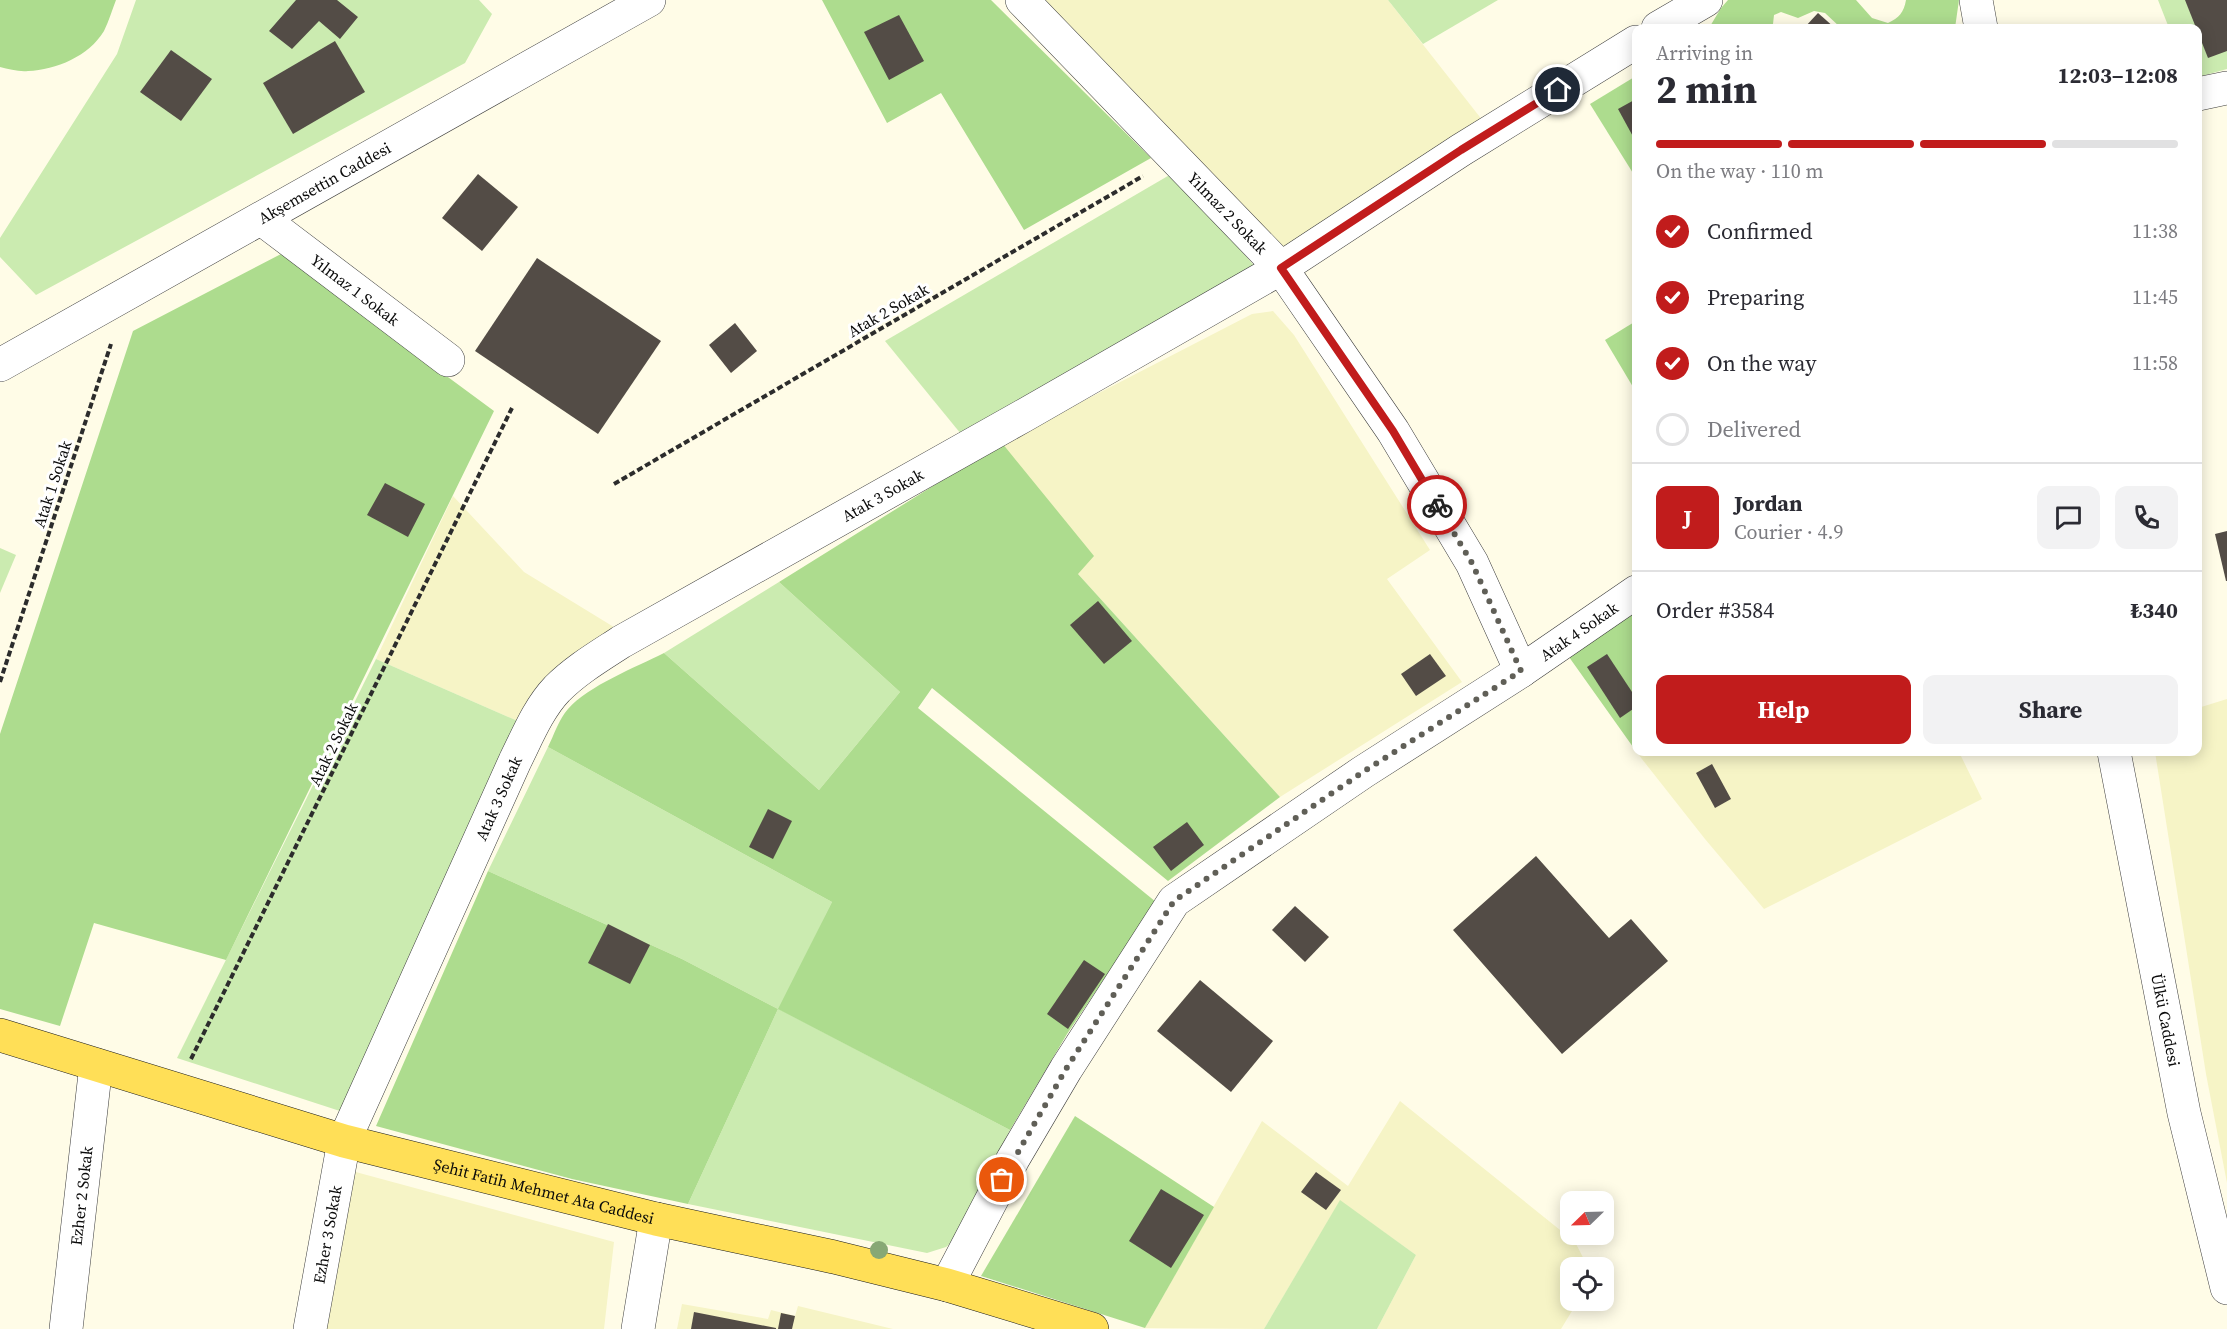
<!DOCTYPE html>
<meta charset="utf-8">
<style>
:root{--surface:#fff;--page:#f2f2f3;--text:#2b2b33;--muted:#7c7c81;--line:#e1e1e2;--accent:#c11c1c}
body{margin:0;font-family:"Source Serif 4",serif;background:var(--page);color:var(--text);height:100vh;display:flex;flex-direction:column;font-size:22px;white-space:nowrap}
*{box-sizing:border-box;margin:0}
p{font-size:20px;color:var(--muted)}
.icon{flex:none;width:33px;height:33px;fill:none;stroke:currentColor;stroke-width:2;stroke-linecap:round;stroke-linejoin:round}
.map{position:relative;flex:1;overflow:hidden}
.sheet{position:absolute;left:1632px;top:24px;width:570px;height:732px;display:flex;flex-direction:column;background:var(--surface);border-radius:12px;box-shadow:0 3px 15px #0003}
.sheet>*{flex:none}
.needle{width:39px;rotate:247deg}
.controls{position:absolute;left:1560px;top:1191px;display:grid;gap:12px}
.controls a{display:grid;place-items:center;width:54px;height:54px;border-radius:12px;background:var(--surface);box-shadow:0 3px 15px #0003;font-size:30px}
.pin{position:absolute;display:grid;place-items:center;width:51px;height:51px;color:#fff;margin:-26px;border:3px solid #fff;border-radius:50%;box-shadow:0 2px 6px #0007}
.courier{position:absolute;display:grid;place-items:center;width:60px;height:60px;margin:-30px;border:4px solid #c11c1c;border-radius:50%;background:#fff;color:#222;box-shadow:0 2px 8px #0007}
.head em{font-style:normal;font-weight:700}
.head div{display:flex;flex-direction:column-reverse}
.head{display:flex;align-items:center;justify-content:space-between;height:102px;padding:0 24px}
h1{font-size:39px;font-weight:700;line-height:45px}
.bar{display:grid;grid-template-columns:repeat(4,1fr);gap:9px 6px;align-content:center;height:72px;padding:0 24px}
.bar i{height:8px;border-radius:4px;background:var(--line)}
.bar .active{background:var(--accent)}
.bar p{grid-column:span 4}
.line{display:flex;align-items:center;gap:15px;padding:0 24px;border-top:2px solid var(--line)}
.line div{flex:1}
.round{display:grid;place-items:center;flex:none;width:63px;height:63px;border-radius:12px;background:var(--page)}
ol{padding:0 24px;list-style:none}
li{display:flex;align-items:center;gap:18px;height:66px}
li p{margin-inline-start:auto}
li .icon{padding:6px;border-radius:50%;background:var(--accent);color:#fff;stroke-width:4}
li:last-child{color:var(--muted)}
li i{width:33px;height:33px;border:3px solid var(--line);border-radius:50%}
.cta{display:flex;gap:12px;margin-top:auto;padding:12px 24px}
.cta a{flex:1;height:69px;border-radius:12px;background:var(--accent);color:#fff;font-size:24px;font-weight:700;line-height:69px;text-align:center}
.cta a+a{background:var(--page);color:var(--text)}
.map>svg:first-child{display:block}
</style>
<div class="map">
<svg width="2227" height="1329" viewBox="0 0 2227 1329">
<rect width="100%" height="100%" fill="#fffce7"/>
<g fill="#f6f4c6">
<path d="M1039,0H1388L1483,121L1283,253Z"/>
<path d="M1273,311L1294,335L1430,550L1387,579L1462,682L1280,797L1078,574L1002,443L1252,314Z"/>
<path d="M453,496L524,572L622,632L520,722L376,659Z"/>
<path d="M2227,699V1183L2206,1074L2155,752H2198V708Z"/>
<path d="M1643,752H1959L1982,799L1764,909L1705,839L1638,754Z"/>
<path d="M1400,1101L1575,1242L1588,1267L1570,1268V1300L1578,1301L1561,1329H1377L1416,1255L1340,1201L1264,1329L1145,1328L1262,1121L1348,1186Z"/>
<path d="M352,1171L614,1242L604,1329H323Z"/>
<path d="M682,1304L768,1319L771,1310L795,1316L798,1306L893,1329H677Z"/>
</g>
<g fill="#cbebb0">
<path d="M136,0H479L492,14L465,63L36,295L0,257V238L117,54Z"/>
<path d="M1388,0H1498L1423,44Z"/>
<path d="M2158,0H2227V69L2198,77V28H2169Z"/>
<path d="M1173,173L1258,270L961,434L885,341Z"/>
<path d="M0,548L16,555L0,593Z"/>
<path d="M779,582L900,692L819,790L664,653Z"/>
<path d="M376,659L520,722L346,1113L177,1058Z"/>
<path d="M548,747L832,902L779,1009L1010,1130L956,1238L946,1247L927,1253L688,1204L778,1009L682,959L488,871Z"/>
<path d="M1340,1200L1416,1255L1377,1329H1264Z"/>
</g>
<g fill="#addc8e">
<path d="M0,0H116C112,10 109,21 104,31C89,56 56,70 28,71C19,72 9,69 0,67Z"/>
<path d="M822,0H991L1151,158L1024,230L941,93L887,123Z"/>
<path d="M1728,0H1856L1872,18L1888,23C1899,18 1904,12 1906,0H1959L1955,28H1841L1825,13L1814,11L1798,18L1781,12L1774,15L1773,24L1775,28H1709L1721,8Z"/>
<path d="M1636,76V178L1590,104Z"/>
<path d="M281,254L494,411L226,960L94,923L60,1026L0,1009V734L133,331Z"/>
<path d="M1636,321V392L1605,340Z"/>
<path d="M1002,443L1094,556L1078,574L1280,797L1168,881L932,688L918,708L1156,902L1067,1034L1010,1130L778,1009L688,1204L572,1179L376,1126L488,871L682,959L778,1009L832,902L548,747C554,735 559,719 568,709C588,686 636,667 664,653L819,790L900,692L779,582Z"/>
<path d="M1636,612V752H1643L1638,754L1569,657Z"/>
<path d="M1075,1116L1214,1207L1145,1328L981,1276Z"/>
</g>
<g fill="#534c46">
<path d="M296,0H337L358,17L340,39L319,21L292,49L269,31Z"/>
<path d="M2185,0H2227V51L2208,58Z"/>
<path d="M1818,13L1835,28H1804Z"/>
<path d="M899,15L924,61L889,80L864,32Z"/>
<path d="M335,41L365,92L293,134L263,83Z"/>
<path d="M171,50L212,79L181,121L140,92Z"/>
<path d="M1636,99V142L1618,109Z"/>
<path d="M478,174L518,207L482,251L442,218Z"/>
<path d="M537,258L661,341L598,434L475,351Z"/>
<path d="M735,323L757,351L731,373L709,345Z"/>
<path d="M385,483L425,504L408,537L367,515Z"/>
<path d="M2227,531V581H2226L2215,534Z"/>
<path d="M1098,601L1132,641L1104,664L1070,625Z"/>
<path d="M1430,654L1446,676L1416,696L1401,674Z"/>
<path d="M1607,654L1636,698V707L1620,718L1587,667Z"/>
<path d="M1712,764L1731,799L1715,808L1696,773Z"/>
<path d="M768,809L792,821L773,859L749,847Z"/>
<path d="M1187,822L1204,845L1171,871L1153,847Z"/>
<path d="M1536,856L1609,938L1631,919L1668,961L1562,1054L1453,930Z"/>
<path d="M1295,906L1329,937L1305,962L1272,930Z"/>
<path d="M608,924L650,945L630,984L588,963Z"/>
<path d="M1084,960L1105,974L1068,1029L1047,1014Z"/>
<path d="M1200,980L1273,1041L1231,1092L1157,1031Z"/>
<path d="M1316,1172L1341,1190L1326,1210L1301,1192Z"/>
<path d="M1161,1189L1204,1215L1171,1268L1129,1241Z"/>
<path d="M694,1312L776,1328V1329H691Z"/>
<path d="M781,1313L795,1316L792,1329H778Z"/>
</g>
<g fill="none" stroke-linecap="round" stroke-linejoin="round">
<defs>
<g id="minor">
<path id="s1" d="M1022,0L1281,268L1393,431L1472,563L1521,671"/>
<path d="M1976,0L1981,28"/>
<path d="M1658,28L1706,0"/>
<path d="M2198,94L2227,88"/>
<path id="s2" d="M262,219L448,360"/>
<path id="s3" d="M0,365L649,0"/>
<path id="s4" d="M2114,752L2184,1113L2227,1288"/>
<path id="s5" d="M947,1285L1013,1159L1066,1069L1174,901L1363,772L1521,671L1636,592"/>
<path id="s6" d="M66,1329L96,1065"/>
<path id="s7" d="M310,1329L344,1141L515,761C527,737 538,709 557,689C576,670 598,657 621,642L1023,416L1281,268L1461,150L1636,42"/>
<path d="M638,1329L656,1219"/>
</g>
<g id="major">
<path id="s8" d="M0,1035L344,1141L656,1219L834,1257L947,1285L1092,1329"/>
</g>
</defs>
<use href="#minor" stroke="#3d3d3d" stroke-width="34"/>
<use href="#major" stroke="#1b1b1b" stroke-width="34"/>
<g stroke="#2c2c2c" stroke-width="4" stroke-dasharray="6 3" stroke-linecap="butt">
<path d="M614,484L1143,176"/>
<path d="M0,682L111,344"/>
<path d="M191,1059L512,408"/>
</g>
<use href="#minor" stroke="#fff" stroke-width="33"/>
<use href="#major" stroke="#ffdf57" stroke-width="33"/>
</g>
<circle fill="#87a875" cx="879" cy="1250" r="9"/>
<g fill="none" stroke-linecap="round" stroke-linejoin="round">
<path stroke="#605f57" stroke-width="6" stroke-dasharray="0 10.8" d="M1002,1180L1066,1069L1174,901L1363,772L1521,671L1472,563L1437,505"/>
<path stroke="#c11c1c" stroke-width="8" d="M1437,505L1393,431L1281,268L1461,150L1558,90"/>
</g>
<g text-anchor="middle" stroke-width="6" stroke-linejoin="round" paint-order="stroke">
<g font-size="16" fill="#0a0a0a" stroke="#fff">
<text dy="6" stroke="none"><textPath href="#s3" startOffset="372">Akşemsettin Caddesi</textPath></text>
<text dy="6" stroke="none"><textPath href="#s1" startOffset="296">Yılmaz 2 Sokak</textPath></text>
<text dy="6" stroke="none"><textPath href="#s2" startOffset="117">Yılmaz 1 Sokak</textPath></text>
<text transform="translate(888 310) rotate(-30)" y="6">Atak 2 Sokak</text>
<text transform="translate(52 484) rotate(-72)" y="6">Atak 1 Sokak</text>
<text dy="6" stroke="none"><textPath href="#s7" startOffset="1071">Atak 3 Sokak</textPath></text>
<text dy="6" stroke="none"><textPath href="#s5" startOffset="933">Atak 4 Sokak</textPath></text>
<text transform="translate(333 744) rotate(-64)" y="6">Atak 2 Sokak</text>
<text dy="6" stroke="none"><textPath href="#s7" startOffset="567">Atak 3 Sokak</textPath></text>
<text dy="6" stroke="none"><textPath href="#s4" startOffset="273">Ülkü Caddesi</textPath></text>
<text dy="6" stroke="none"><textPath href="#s8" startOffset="566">Şehit Fatih Mehmet Ata Caddesi</textPath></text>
<text dy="6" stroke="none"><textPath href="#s6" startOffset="134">Ezher 2 Sokak</textPath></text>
<text dy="6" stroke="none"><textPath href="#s7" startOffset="96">Ezher 3 Sokak</textPath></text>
</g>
</g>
</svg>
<div class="controls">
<a><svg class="needle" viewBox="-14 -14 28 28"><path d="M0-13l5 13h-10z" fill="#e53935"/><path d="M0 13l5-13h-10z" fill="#7c7c81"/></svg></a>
<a><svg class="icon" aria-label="locate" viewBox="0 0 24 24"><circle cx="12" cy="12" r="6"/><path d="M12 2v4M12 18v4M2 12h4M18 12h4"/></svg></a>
</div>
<div class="pin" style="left:1002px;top:1180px;background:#ea580c"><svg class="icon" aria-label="bag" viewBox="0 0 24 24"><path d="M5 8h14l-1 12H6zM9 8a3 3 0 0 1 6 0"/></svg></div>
<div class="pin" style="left:1558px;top:90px;background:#1f2937"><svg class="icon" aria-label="home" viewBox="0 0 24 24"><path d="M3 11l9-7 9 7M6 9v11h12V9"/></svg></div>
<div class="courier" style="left:1437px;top:505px"><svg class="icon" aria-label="bike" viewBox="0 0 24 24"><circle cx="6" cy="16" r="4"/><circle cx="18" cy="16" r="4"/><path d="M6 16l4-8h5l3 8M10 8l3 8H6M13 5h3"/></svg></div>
<section class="sheet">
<div class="head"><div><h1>2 min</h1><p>Arriving in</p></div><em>12:03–12:08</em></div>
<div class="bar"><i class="active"></i><i class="active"></i><i class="active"></i><i></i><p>On the way · 110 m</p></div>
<ol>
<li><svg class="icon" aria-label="check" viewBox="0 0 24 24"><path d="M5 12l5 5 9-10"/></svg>Confirmed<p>11:38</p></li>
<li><svg class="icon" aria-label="check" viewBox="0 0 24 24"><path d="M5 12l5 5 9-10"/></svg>Preparing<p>11:45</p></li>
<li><svg class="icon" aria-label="check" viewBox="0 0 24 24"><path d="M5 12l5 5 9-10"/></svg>On the way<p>11:58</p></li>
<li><i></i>Delivered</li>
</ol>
<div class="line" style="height:108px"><b class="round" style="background:var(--accent);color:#fff">J</b><div><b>Jordan</b><p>Courier · 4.9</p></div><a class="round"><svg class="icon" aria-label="chat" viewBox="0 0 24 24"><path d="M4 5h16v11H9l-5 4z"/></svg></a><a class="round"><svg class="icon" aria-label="phone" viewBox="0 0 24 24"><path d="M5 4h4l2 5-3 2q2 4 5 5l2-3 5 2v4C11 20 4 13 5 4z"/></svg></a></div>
<div class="line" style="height:78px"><div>Order #3584</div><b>₺340</b></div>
<div class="cta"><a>Help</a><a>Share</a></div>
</section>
</div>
